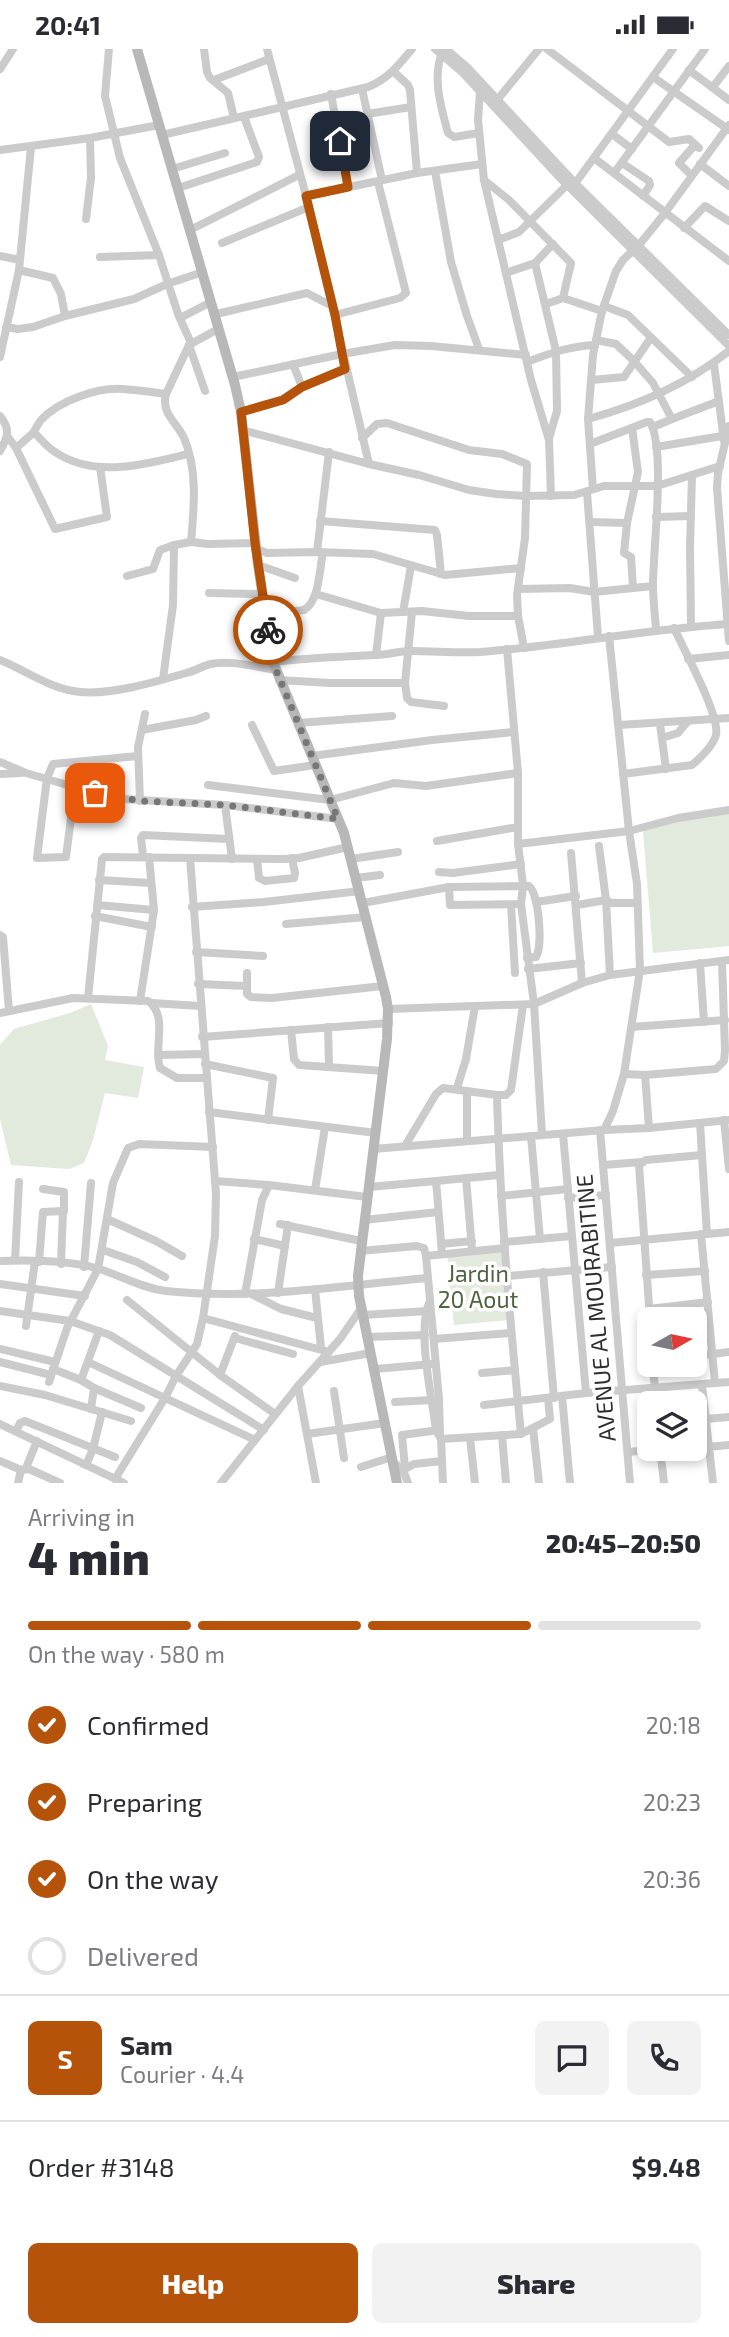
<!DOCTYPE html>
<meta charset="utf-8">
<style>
:root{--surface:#fff;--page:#f2f2f3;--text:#2b2b33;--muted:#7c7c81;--line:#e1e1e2;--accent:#b45309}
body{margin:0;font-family:"Exo 2",sans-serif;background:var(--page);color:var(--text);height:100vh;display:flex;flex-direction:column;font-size:26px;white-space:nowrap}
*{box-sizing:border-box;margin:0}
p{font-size:23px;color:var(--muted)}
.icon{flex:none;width:38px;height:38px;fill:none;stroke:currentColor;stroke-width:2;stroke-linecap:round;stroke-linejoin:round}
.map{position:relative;height:1434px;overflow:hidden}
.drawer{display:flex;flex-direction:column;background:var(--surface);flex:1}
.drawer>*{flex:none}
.needle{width:46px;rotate:81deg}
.tools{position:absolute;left:637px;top:1258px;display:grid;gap:14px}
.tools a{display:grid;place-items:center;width:70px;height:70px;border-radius:10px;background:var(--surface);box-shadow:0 4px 10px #0003;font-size:35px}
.pin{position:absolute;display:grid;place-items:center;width:60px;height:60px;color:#fff;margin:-30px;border-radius:14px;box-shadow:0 4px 10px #0006}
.courier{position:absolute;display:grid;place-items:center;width:70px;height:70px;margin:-35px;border:5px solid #b45309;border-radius:50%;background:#fff;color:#222;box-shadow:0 2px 9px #0007}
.headline em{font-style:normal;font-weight:800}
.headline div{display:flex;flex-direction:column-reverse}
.headline{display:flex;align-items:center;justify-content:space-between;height:119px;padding:0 28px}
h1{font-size:46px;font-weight:800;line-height:52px}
.bar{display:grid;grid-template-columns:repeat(4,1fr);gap:10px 7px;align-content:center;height:84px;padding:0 28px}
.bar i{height:9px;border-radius:5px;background:var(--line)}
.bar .current{background:var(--accent)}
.bar p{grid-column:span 4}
.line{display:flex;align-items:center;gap:18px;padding:0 28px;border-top:2px solid var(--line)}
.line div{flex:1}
.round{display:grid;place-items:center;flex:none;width:74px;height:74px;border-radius:10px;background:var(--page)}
ol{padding:0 28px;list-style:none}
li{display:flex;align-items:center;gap:21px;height:77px}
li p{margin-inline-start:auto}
li .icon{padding:7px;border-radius:50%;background:var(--accent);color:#fff;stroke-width:4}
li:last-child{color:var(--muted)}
li i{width:38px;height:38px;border:4px solid var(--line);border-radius:50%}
.primary-button{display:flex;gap:14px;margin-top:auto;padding:14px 28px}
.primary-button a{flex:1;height:80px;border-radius:10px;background:var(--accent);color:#fff;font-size:28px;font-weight:800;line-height:80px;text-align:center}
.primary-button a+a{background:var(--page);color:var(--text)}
.status{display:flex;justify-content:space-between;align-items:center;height:49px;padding:0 35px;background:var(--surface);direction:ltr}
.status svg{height:19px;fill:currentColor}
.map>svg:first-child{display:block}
</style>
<div class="status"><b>20:41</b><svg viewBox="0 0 49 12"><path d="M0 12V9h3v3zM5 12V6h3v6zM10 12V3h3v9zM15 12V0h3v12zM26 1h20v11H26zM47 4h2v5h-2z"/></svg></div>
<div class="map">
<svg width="729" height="1434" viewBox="0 0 729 1434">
<rect width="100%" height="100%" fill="#fff"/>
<g fill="#e2e9dd">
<path d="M729,764V897L653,904L643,782L675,770Z"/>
<path d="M91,955L108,997L105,1011L144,1018L138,1049L105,1044L93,1091L84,1114L69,1120L11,1116L0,1070V996L14,980L70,964Z"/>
<path d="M501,1200L508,1271L454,1276L447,1205Z"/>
</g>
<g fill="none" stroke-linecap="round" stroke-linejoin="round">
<g stroke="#cbcbcb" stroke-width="8">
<path d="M109,0L105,47L120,109L159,206L178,265L191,294"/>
<path d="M204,0L207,23L210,29L228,44L234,69"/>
<path d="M267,0L309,158L369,415"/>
<path d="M435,0L463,24L561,130L729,297"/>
<path d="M446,0L467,18L575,134L729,286"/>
<path d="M547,0L669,93L689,90L698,98"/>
<path d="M442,4C432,28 441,59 448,84L454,88L479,84"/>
<path d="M0,20L13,0"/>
<path d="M689,21L729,51"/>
<path d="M393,22L408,36L410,41L417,124"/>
<path d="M653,28L729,81"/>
<path d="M214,31L269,10"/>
<path d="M713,38L729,17"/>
<path d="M362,40L382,131"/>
<path d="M480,42L478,71L484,131L531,331L549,391L551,447"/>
<path d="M331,45L348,138"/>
<path d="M498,50L539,0"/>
<path d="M367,65L411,58"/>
<path d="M612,85L632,100"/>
<path d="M162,86L368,38C388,30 399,16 412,0"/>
<path d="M0,101L90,89L159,76"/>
<path d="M594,109L729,212"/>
<path d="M622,114L649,132L650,136L643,147"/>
<path d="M700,115L729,137"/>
<path d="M172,120L225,104"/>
<path d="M435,122L451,213L467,267L479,300"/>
<path d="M614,124L705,0"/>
<path d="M691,126L679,114L693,98L695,97L699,99"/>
<path d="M484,131L509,151L571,214L563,249L546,255"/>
<path d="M574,136L673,0"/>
<path d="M178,139L257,113L259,108L244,68"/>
<path d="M306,147L417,124L482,115"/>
<path d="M86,170L91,129L90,89"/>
<path d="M684,179L705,157L729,172"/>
<path d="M190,181L299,126"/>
<path d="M498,191L519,183L567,136"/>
<path d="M222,194L309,158"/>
<path d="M0,207L20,211"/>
<path d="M100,208L159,206"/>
<path d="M535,214L556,302L557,362L549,389"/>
<path d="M19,221L53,229L61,245L65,267"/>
<path d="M506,224L535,214L553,195"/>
<path d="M563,249L602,262"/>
<path d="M604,257L628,266L692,328"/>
<path d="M216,265L307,244L332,257"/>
<path d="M335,266L400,249L406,244L378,133"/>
<path d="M180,269L211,253"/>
<path d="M6,278L18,280L33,278L65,267L134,250L167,235L203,223"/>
<path d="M596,291L616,295L634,312L653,334L672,370L653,378"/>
<path d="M189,296L205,342"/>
<path d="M0,308L19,221L31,98"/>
<path d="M527,313C550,304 571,297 595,296"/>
<path d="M714,315L724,392"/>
<path d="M233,328L342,305L395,296L431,297L526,306"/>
<path d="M592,331L624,328L650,290"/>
<path d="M302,338L345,320"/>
<path d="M166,345C161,365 176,372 184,389C198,421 194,459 191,493L208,495L255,494"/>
<path d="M241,363L283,350L302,338L293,315"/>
<path d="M0,367C11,380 8,388 0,402"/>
<path d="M588,370C640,356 686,336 729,302"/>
<path d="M672,370L719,352"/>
<path d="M729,377L718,424L717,439L729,592"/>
<path d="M632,379L638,423L627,474L624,504L631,508L633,539"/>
<path d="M242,381L369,415L419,426L469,441L496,445L525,447L574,446L604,437H657L720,417"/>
<path d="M33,384C36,380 38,374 42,370C59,352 98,338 122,340C137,341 152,343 166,345L189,296L218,280"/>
<path d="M8,388L16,399L32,385L35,384C41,391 47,398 55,403C95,430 146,415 188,405"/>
<path d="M362,389L377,375L387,374L469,401L502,405L527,415L525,489L517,546L518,567L524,599"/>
<path d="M590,395L647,373H650C666,400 653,500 653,536C653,551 655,566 656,580"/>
<path d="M656,398L722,387"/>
<path d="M16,399L55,480L107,468L100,418"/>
<path d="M593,440L588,370L593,306L602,262L616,222L623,211L639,196L665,164L729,76"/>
<path d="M587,443L598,588"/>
<path d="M656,468L691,467"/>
<path d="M320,472L435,481L437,486L441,525"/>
<path d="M590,473L627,474"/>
<path d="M255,499L267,504L317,503L373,505L445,526L521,519"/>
<path d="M317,503L329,403"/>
<path d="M258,516L295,529"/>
<path d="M127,527L153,520L160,501L174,496"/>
<path d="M518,540L570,539L594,543L653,537"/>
<path d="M209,544L262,545"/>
<path d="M316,545L381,564L422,562L469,567H518"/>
<path d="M403,563L411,517"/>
<path d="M412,563L405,634L407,649L411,653L444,657"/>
<path d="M265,566L304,561C320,551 319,521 323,504"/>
<path d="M691,577L690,498L692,426"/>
<path d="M507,600L518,724V795L523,836L521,855L534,955L542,1086"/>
<path d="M376,606L381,564"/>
<path d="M688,610L729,606"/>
<path d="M0,611C27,622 50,640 80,643C111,646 155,633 186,624C195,622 202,617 211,615C232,611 256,618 276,621"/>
<path d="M273,613C307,609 340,608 374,606C387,606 399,602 411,602C434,602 457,604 480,603C564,597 645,580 729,575"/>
<path d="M163,630L173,556L174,496L191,493"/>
<path d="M279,631L330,634H405"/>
<path d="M298,674L392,667"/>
<path d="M660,675L666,720"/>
<path d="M252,676L274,722L315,716"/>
<path d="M619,676L729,669"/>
<path d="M142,681L196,671L206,667"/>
<path d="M662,689L678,684L688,672"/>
<path d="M312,707L432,691L514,683"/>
<path d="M0,713L26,724L95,744L123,750L225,756L338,770"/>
<path d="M0,725L21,724"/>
<path d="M623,725L692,716C699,710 713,697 716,686C720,666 684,601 674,579"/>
<path d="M208,736L330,751L394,734L426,737L518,724"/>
<path d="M75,738L66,808L37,809L47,729L53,715L138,707"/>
<path d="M140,752L138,698L145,665"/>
<path d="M225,756L232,810"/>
<path d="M437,792L518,778"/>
<path d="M518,795L629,782L678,769L729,761"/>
<path d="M599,797L606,851L610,926"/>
<path d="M571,804L582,934"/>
<path d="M143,807L141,789L143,786L228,790"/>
<path d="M257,810L259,829L265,832L294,829L295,824L292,809"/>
<path d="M351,810L398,803"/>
<path d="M439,823L453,824L521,815"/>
<path d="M356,829L380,826"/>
<path d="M99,831L151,834"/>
<path d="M449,838L450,856L521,855"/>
<path d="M536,853L576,847"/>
<path d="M363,854L449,838L529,837C539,845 543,897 536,908L527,909"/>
<path d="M97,856L154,861"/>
<path d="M511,856L515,924"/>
<path d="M577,856L606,851L611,854H637"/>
<path d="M192,858L264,853L360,842"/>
<path d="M95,867L152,878"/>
<path d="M286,875L366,868"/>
<path d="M0,886L3,888L9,962"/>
<path d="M196,903L263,907"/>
<path d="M700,914L704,973"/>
<path d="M528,920L581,914"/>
<path d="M247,924V945L251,948L272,949L383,937"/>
<path d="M198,935L247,937"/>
<path d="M88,949L102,810L104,808L284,810L299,809L348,798"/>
<path d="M140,952L154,861L149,808"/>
<path d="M152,954L200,957"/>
<path d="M388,960L534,955L582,934L610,926L729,911"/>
<path d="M0,964L73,949L148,952C169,967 153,998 160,1019L177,1029H207"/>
<path d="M328,978L329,1017"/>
<path d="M632,978L725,971"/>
<path d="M291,981L294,1010L299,1016L384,1022"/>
<path d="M202,988L389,974"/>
<path d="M158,1006L204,1005"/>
<path d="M205,1015L273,1029L268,1071"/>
<path d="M624,1025L645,1026L716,1020L724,1012L725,1001L722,912"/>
<path d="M645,1026L649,1079"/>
<path d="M457,1039L466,1010L475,957"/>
<path d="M467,1042V1092"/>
<path d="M497,1046H506L511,1041L523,956"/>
<path d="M209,1063L376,1084"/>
<path d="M724,1071L729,1120"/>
<path d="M700,1074L707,1185"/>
<path d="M600,1081L630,1434"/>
<path d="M604,1081L613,1062L624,1025L640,921L637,835L629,782L609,587"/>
<path d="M563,1085L586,1344"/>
<path d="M531,1087L540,1190"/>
<path d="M405,1097L436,1045L443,1039L497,1046C500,1159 510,1272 521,1385"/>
<path d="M373,1100L604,1081L649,1079L729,1071"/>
<path d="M603,1116L642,1113"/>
<path d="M466,1129L472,1201"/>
<path d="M215,1132L269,1136L367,1148"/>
<path d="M369,1138L436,1132"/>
<path d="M43,1140L64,1143V1162"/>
<path d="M315,1141L325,1078"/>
<path d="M501,1147L568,1140"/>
<path d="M568,1149L606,1146"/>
<path d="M107,1170L156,1192L182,1207"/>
<path d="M364,1171L438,1163"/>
<path d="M280,1175L361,1192"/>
<path d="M701,1185L715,1334"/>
<path d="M254,1190L285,1197"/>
<path d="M504,1193L572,1187"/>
<path d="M610,1194L729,1183"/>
<path d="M441,1195L472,1192"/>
<path d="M103,1201L137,1213L165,1228"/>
<path d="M360,1202L417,1197L424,1199L426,1207"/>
<path d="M442,1204L436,1132L499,1126"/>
<path d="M15,1211L19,1133"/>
<path d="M0,1212C28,1211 69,1212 96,1219C120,1226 141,1239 166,1242C254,1251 340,1237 427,1229"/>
<path d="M39,1213L43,1163L63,1162L61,1215"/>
<path d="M84,1218L91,1134"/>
<path d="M543,1223L554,1349"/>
<path d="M646,1226L705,1222"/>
<path d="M507,1227L612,1218"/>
<path d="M0,1235L85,1247"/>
<path d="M315,1240L321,1299"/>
<path d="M278,1244L288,1176"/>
<path d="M245,1245L262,1151L269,1136"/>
<path d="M251,1245L281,1260L317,1269"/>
<path d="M127,1251L220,1326L275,1365"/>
<path d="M429,1254C417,1283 432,1349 436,1381L441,1390L521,1385L550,1370L548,1349"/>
<path d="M673,1258L675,1270"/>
<path d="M649,1260L708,1253"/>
<path d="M0,1262L70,1272L110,1286L264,1381"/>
<path d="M363,1266L428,1262"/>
<path d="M203,1269L329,1303"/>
<path d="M650,1270L639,1116L646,1111L702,1106"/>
<path d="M26,1277L35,1212"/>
<path d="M368,1288L425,1286"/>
<path d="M235,1289L293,1305"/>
<path d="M434,1290L511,1284"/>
<path d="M0,1300L55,1313"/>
<path d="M695,1307L729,1303"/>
<path d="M0,1313L51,1326"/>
<path d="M88,1313L255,1391"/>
<path d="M320,1313L371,1304"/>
<path d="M653,1316L656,1354"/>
<path d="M53,1320L81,1331L99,1282"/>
<path d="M375,1320L433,1315"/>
<path d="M482,1324L515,1321"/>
<path d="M220,1326L235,1287"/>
<path d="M81,1331L94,1339L141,1359"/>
<path d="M49,1333L67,1279L98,1220L113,1134L128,1099L139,1095L213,1098"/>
<path d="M702,1336L713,1434"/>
<path d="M0,1337L45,1346L131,1372"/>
<path d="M298,1337L316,1434"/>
<path d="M334,1342L344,1409"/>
<path d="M562,1347L570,1434"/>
<path d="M395,1353L432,1351"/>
<path d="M484,1356L586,1344L729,1333"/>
<path d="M91,1360L94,1339"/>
<path d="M695,1371L729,1368"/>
<path d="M0,1375L124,1434"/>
<path d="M533,1379L539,1434"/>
<path d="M16,1382L20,1374L25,1372L115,1408"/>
<path d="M307,1385L385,1374"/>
<path d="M440,1385L439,1350L426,1207L505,1199"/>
<path d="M502,1386L506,1434"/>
<path d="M470,1389L475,1434"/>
<path d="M441,1390L443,1434"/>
<path d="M695,1399L729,1396"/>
<path d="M660,1400L664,1434"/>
<path d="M628,1403L659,1400"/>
<path d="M0,1412L21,1421L29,1420L60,1434"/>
<path d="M393,1413L403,1421L408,1434"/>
<path d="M86,1416L93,1400L102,1363"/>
<path d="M361,1418L392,1408"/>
<path d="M26,1419L37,1392"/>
<path d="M405,1419L402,1386L439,1381"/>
<path d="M403,1421L414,1415L442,1412"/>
<path d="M115,1430L165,1349L176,1327L197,1295L203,1269L215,1187L216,1145L190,809"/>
<path d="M18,1434L21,1421"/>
<path d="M221,1434L298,1337L340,1290L362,1258"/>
</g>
<path stroke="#b8b8b8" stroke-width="10" d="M137,0L235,336L241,363L258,516L273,613L344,784L386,948L388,960L387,990L358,1227L359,1247L397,1434"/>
</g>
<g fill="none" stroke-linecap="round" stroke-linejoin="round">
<path stroke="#777" stroke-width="7" stroke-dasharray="0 12.6" d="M95,744L140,752L225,756L338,770L276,621L268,581"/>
<path stroke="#b45309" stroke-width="9" d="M268,581L255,494L241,363L283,351L302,338L345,320L335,266L306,147L348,138L340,92"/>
</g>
<g text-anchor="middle" stroke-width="7" stroke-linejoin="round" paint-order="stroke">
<g font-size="23" fill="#4e6440" stroke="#fff">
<text x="478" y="1233">Jardin<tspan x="478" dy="26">20 Aout</tspan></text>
</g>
<g font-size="23" fill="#2e2e2e" stroke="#fff">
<text transform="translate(596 1259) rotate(-95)" y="8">AVENUE AL MOURABITINE</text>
</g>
</g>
</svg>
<div class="tools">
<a><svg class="needle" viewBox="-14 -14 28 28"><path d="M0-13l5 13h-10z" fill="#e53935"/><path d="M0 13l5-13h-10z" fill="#7c7c81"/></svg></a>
<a><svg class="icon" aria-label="layers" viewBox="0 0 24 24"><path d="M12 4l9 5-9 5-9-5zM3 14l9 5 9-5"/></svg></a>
</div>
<div class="pin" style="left:95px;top:744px;background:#ea580c"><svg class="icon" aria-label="bag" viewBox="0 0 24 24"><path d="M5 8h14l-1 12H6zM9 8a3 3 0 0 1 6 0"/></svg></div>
<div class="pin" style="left:340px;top:92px;background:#1f2937"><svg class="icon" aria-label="home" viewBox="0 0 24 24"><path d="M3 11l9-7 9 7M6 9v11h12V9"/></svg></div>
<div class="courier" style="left:268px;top:581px"><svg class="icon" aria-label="bike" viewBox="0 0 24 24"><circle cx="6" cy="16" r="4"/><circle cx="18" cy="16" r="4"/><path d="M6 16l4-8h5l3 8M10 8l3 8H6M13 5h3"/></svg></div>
</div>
<section class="drawer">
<div class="headline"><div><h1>4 min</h1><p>Arriving in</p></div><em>20:45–20:50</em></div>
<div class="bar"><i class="current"></i><i class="current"></i><i class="current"></i><i></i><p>On the way · 580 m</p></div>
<ol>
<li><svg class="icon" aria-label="check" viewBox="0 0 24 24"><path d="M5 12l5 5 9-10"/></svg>Confirmed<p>20:18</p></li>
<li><svg class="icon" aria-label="check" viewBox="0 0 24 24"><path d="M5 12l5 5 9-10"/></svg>Preparing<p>20:23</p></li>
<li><svg class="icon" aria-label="check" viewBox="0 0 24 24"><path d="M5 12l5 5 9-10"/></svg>On the way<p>20:36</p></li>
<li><i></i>Delivered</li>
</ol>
<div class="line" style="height:126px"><b class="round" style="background:var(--accent);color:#fff">S</b><div><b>Sam</b><p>Courier · 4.4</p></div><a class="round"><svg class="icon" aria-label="chat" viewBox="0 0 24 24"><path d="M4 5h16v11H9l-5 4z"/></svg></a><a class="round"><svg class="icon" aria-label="phone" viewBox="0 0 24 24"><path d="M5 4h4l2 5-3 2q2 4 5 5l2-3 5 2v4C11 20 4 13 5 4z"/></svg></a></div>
<div class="line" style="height:91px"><div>Order #3148</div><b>$9.48</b></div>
<div class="primary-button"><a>Help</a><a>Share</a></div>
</section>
